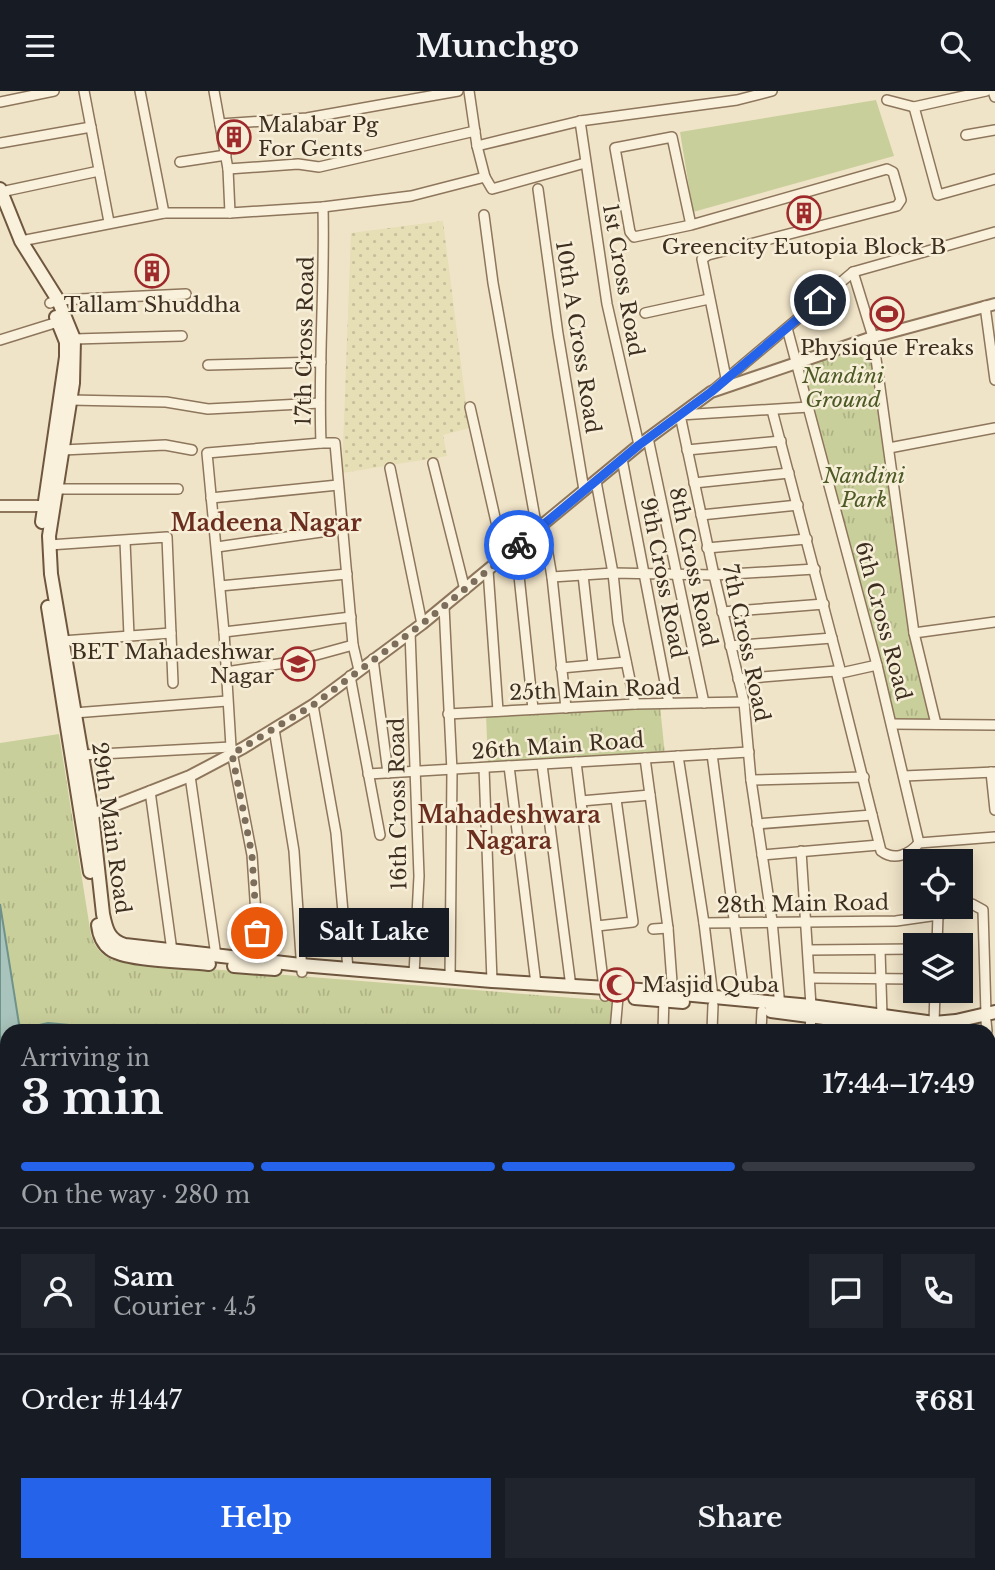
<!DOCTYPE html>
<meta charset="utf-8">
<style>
:root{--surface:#171b24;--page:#20242c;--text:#f1f3f6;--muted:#9ea1a6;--line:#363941;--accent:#2563eb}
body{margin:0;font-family:"Libre Baskerville",serif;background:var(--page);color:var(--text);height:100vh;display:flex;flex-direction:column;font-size:26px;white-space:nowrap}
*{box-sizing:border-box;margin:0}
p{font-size:23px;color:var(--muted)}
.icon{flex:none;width:38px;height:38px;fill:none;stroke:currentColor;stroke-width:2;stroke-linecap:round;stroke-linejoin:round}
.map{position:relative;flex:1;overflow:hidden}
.sheet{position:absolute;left:0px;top:933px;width:996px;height:548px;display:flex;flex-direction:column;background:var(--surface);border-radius:21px 21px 0 0;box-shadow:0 4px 18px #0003}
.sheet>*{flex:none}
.fabs{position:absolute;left:903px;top:758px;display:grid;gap:14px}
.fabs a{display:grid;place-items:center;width:70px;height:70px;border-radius:0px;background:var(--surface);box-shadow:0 4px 18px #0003;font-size:35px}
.pin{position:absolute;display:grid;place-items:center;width:60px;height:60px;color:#fff;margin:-30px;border:4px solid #fff;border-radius:50%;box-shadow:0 2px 7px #0007}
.courier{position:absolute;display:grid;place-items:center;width:70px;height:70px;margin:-35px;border:5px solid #2563eb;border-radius:50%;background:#fff;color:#222;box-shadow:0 2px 9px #0007}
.bubble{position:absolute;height:49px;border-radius:0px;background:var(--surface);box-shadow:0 4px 18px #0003;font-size:23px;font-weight:800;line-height:49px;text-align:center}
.summary em{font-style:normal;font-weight:800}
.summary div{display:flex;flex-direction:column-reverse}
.summary{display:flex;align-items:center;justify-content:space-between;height:119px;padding:0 21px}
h1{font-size:46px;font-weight:800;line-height:52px}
.bar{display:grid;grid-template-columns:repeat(4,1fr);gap:10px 7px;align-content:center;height:84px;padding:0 21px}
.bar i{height:9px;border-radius:5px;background:var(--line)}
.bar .active{background:var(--accent)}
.bar p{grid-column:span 4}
.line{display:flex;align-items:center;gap:18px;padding:0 21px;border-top:2px solid var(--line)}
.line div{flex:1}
.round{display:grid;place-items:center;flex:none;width:74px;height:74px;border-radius:0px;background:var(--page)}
.cta{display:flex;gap:14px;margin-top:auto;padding:14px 21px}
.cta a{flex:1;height:80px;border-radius:0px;background:var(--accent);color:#fff;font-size:28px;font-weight:800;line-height:80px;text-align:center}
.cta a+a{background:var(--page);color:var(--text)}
header{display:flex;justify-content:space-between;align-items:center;height:91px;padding:0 21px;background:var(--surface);font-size:32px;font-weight:800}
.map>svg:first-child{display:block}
</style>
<header><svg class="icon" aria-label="menu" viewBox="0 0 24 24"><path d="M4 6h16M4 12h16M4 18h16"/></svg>Munchgo<svg class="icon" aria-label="search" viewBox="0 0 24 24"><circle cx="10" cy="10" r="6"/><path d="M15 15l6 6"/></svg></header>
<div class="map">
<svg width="995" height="1479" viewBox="0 0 995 1479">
<defs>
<pattern id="farmland-dots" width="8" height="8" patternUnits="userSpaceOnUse" patternTransform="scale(1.75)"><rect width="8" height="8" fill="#e6deb5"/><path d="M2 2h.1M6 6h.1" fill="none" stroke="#c6bf9b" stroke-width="1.8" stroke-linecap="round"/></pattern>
<pattern id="park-tufts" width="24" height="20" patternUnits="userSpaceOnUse" patternTransform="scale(1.75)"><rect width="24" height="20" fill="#c9cf9b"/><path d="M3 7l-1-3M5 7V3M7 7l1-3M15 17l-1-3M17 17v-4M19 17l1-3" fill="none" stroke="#aeb285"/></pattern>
</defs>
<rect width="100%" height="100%" fill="#f0e4c8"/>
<path fill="url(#farmland-dots)" d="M443,130L469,337L443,344L447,365L342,382L351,142Z"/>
<path fill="#c9cf9b" d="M876,9L894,65L693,121L680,41Z"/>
<g fill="url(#park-tufts)">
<path d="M870,250L932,631L895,630L802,273Z"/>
<path d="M660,615L665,664L488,674L486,624Z"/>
<path d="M59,643L91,844C96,860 106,869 122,871L613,910L611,940H135L48,932L25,937L19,933L16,924L0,813V652Z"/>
</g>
<path fill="#a9c4bc" stroke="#6f938a" stroke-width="2" d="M0,813L19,933L26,937L48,932L135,940H7V1474H989V1113H995V1479H0Z"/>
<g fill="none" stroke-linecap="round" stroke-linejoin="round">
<defs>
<g id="minor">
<path d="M84,0L109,131"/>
<path d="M140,0L164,122"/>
<path d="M214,0L228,78L230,122"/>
<path d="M469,0L477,55L485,86"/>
<path d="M993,0L995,6"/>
<path d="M887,9L914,16L986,0"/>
<path d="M0,11L54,0"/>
<path d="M914,16L938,104L995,88"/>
<path d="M580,30L607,213L639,354"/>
<path d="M220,33L307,27L458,0"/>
<path d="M966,44L995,39"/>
<path d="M0,52L91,36"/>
<path d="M477,55L580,30L737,9L772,0"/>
<path d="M180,71L226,64"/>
<path d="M228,78L298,73L319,76L475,40"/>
<path d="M538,98L558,243L584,399"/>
<path d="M1,101L99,80"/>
<path d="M323,116C325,195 318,273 321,352H335L353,554L359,579"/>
<path d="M484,124L493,192L537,438"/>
<path d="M691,134L672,46L615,57L630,141L634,146L691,134L887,78L893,81L901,109L897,115L708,164L702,168L726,287"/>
<path d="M21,150L164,122H230L323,116L411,105L485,86L492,98L585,72"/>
<path d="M853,181L873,246L914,542L936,633"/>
<path d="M50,212L58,209L186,203"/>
<path d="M985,215L995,289"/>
<path d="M645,222L709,208"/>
<path d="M787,237L877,574L919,752"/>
<path d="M74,248L182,245"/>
<path d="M0,249L61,230"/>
<path d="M208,274L321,271"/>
<path d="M712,300L853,181L995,141"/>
<path d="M70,309L166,311L208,318L320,312"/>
<path d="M470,316L504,466"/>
<path d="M772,319L841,582"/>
<path d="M648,347L704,612"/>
<path d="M889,357L995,337"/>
<path d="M63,359L165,354L192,359"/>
<path d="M687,359L781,350"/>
<path d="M622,368L669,612"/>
<path d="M433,372L465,499"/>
<path d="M390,377L422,533"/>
<path d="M596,390L613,482L618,531L635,613"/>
<path d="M694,392L789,382"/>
<path d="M53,398H178"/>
<path d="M211,407L338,394"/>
<path d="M701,424L798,414"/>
<path d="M543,433L552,486L566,617"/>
<path d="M125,450L129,545"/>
<path d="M49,454L167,446L173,592"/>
<path d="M217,456L342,438"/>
<path d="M516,456L533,618"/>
<path d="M707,457L807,448"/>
<path d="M488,479L498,620"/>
<path d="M583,484L593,573"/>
<path d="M552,486L613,482L714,484L815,478"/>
<path d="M220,495L347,483"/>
<path d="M444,515L452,680L450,887"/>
<path d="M722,521L824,513"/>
<path d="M224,541L351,526"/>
<path d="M410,541L419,785L414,883"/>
<path d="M914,542L995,531"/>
<path d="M62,550L171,542"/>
<path d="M730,555L832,547"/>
<path d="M373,568L388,682"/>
<path d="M561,577L626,571"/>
<path d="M836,580L881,760C894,770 909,764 919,752L995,746"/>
<path d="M226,581L291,571L353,554"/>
<path d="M350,585L380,744"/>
<path d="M738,588L836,580L841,582L877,574"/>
<path d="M313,614L336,742L348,878"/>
<path d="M74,622L227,610"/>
<path d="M448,623L635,613L744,611"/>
<path d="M892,633L995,634"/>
<path d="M274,638L294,760L302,881"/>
<path d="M231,656L224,541L207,362L321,352"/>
<path d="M712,663L745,910"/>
<path d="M82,664L231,656L252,764L259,868"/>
<path d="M678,665L704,832L713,906"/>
<path d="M645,667L668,837L673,905"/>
<path d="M576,671L605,905"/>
<path d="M542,674L571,896"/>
<path d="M509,675L536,893"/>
<path d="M484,677L492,890"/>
<path d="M991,681L995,719"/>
<path d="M368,683L749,661"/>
<path d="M190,685L216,865"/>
<path d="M904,685L995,681"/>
<path d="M751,689L864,686"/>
<path d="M150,700L172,860"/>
<path d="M581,710L650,704"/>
<path d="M757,733L872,724"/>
<path d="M801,760L811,915"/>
<path d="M762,764L879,754"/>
<path d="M704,832L896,830L938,824L972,813L983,819L986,923"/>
<path d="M597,835L633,831L616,708"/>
<path d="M653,838L668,837"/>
<path d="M937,854L938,824"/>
<path d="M809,859L915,858"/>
<path d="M880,859L882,925"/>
<path d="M811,887L915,888"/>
<path d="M780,916L772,830L751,689L744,611L714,484L680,324L809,316"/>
<path d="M986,930L987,940"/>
<path d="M934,932L935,900"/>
<path d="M615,940L618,906"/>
<path d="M663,940L664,906"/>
<path d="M712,940L713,914"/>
<path d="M761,940L762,920"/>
<path d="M810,940L811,924"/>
<path d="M953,940V939"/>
<path d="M989,972L995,1066"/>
</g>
<g id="tertiary">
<path d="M0,415H50"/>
<path d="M85,726L190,685L243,657L313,614L422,533L639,354L711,301L873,246L995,213"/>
</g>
<g id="secondary">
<path d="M0,98L21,150L58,209L74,248L73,292L49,445L51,483L92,723L103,823C106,838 109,850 125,854L301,874L492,890L640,899L811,915L934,932L956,930L995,921"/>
<path d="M42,431L66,266V251L56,226"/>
<path d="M48,516L90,781"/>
<path d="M98,834C99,843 102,852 110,858C126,870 186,870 209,873"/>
<path d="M234,875L275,878"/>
<path d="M635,907L683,911"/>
<path d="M771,920L923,940"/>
</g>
</defs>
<use href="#minor" stroke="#8d765c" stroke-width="12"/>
<use href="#tertiary" stroke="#8d765c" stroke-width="14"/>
<use href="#secondary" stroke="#6f573f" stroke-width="16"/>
<use href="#minor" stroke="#faf1dc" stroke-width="9"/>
<use href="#tertiary" stroke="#faf1dc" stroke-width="10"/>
<use href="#secondary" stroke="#faf1dc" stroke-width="12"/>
</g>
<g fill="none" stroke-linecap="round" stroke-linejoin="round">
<path stroke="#7c6e5b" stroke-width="7" stroke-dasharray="0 12.6" d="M257,842L252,764L232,663L313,614L422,533L519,454"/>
<path stroke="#2563eb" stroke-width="9" d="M519,454L639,354L711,301L820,209"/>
</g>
<defs>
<symbol id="building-ring" viewBox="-11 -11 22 22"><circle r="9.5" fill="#f7eed8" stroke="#9e2a2b" stroke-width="1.5"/><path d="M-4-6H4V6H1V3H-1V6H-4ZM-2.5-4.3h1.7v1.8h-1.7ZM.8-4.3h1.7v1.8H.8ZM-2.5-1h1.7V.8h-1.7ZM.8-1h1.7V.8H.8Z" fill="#9e2a2b"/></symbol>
<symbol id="stadium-ring" viewBox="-11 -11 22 22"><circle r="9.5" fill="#f7eed8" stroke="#9e2a2b" stroke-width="1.5"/><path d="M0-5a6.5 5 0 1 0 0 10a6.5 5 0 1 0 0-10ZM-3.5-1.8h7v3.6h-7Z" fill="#9e2a2b"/></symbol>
<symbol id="school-ring" viewBox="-11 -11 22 22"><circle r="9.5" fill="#f7eed8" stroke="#9e2a2b" stroke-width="1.5"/><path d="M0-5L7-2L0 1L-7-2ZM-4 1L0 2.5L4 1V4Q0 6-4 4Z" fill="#9e2a2b"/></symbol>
<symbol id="mosque-ring" viewBox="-11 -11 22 22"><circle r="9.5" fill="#f7eed8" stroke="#9e2a2b" stroke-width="1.5"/><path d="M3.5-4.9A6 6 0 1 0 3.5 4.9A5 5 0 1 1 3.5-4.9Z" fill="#9e2a2b"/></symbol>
</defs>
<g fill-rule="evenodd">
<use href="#building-ring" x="215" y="27" width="38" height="38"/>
<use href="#building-ring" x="785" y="103" width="38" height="38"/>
<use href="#building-ring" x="133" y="161" width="38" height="38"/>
<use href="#stadium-ring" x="868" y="204" width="38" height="38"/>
<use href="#school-ring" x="279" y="554" width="38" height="38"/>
<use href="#mosque-ring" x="598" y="875" width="38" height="38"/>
</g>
<g text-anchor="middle" stroke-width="5" stroke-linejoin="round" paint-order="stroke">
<g font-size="21" fill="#3d2e20" stroke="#f7eed8">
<text x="258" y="41" text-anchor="start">Malabar Pg<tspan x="258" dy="24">For Gents</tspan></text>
<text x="804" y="163">Greencity Eutopia Block B</text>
<text x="152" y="221">Tallam Shuddha</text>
<text x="887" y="264">Physique Freaks</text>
<text x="274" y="568" text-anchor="end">BET Mahadeshwar<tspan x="274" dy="24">Nagar</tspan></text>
<text x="642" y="901" text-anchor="start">Masjid Quba</text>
</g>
<g font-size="21" fill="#3d2e20" stroke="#f7eed8">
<text transform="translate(623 189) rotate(80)" y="7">1st Cross Road</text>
<text transform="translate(578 246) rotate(81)" y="7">10th A Cross Road</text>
<text transform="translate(305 250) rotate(-89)" y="7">17th Cross Road</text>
<text transform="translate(693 476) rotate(78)" y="7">8th Cross Road</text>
<text transform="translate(663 487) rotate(79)" y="7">9th Cross Road</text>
<text transform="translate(883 530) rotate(75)" y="7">6th Cross Road</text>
<text transform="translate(746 552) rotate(78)" y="7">7th Cross Road</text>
<text transform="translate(595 599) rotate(-2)" y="7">25th Main Road</text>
<text transform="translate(558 655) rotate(-4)" y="7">26th Main Road</text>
<text transform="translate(398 713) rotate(-91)" y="7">16th Cross Road</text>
<text transform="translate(111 737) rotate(82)" y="7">29th Main Road</text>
<text transform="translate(803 813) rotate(-1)" y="7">28th Main Road</text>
</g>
<g font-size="21" font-style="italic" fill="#4d5a26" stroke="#f7eed8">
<text x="843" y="292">Nandini<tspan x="843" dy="24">Ground</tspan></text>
<text x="864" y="392">Nandini<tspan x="864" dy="24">Park</tspan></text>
</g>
<g font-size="23" font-weight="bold" fill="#6b2e1e" stroke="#f7eed8">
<text x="266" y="440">Madeena Nagar</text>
<text x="509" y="732">Mahadeshwara<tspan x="509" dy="26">Nagara</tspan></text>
</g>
</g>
</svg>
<div class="fabs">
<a><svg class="icon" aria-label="locate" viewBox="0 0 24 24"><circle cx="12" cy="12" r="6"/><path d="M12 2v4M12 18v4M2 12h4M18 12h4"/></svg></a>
<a><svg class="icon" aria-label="layers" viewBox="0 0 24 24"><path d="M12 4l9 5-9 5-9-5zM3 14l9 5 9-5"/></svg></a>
</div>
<div class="pin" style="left:257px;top:842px;background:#ea580c"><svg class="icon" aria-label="bag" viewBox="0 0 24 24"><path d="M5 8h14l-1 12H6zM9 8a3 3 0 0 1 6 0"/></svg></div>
<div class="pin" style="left:820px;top:209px;background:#1f2937"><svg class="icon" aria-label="home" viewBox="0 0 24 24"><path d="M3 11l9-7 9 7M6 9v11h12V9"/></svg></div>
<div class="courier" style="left:519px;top:454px"><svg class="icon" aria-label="bike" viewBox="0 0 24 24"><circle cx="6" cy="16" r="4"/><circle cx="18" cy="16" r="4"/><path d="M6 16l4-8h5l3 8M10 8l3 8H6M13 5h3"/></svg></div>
<div class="bubble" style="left:299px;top:817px;width:150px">Salt Lake</div>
<section class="sheet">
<div class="summary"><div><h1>3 min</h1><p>Arriving in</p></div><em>17:44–17:49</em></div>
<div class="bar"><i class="active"></i><i class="active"></i><i class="active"></i><i></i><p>On the way · 280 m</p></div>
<div class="line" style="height:126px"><a class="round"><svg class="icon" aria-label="person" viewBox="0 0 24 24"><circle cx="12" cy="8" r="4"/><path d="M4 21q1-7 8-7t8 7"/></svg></a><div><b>Sam</b><p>Courier · 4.5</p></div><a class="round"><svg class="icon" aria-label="chat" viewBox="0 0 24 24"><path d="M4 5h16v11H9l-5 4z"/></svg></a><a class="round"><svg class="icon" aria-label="phone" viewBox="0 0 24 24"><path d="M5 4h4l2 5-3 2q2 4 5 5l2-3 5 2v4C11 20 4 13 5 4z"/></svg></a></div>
<div class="line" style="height:91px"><div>Order #1447</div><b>₹681</b></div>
<div class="cta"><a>Help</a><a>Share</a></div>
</section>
</div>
